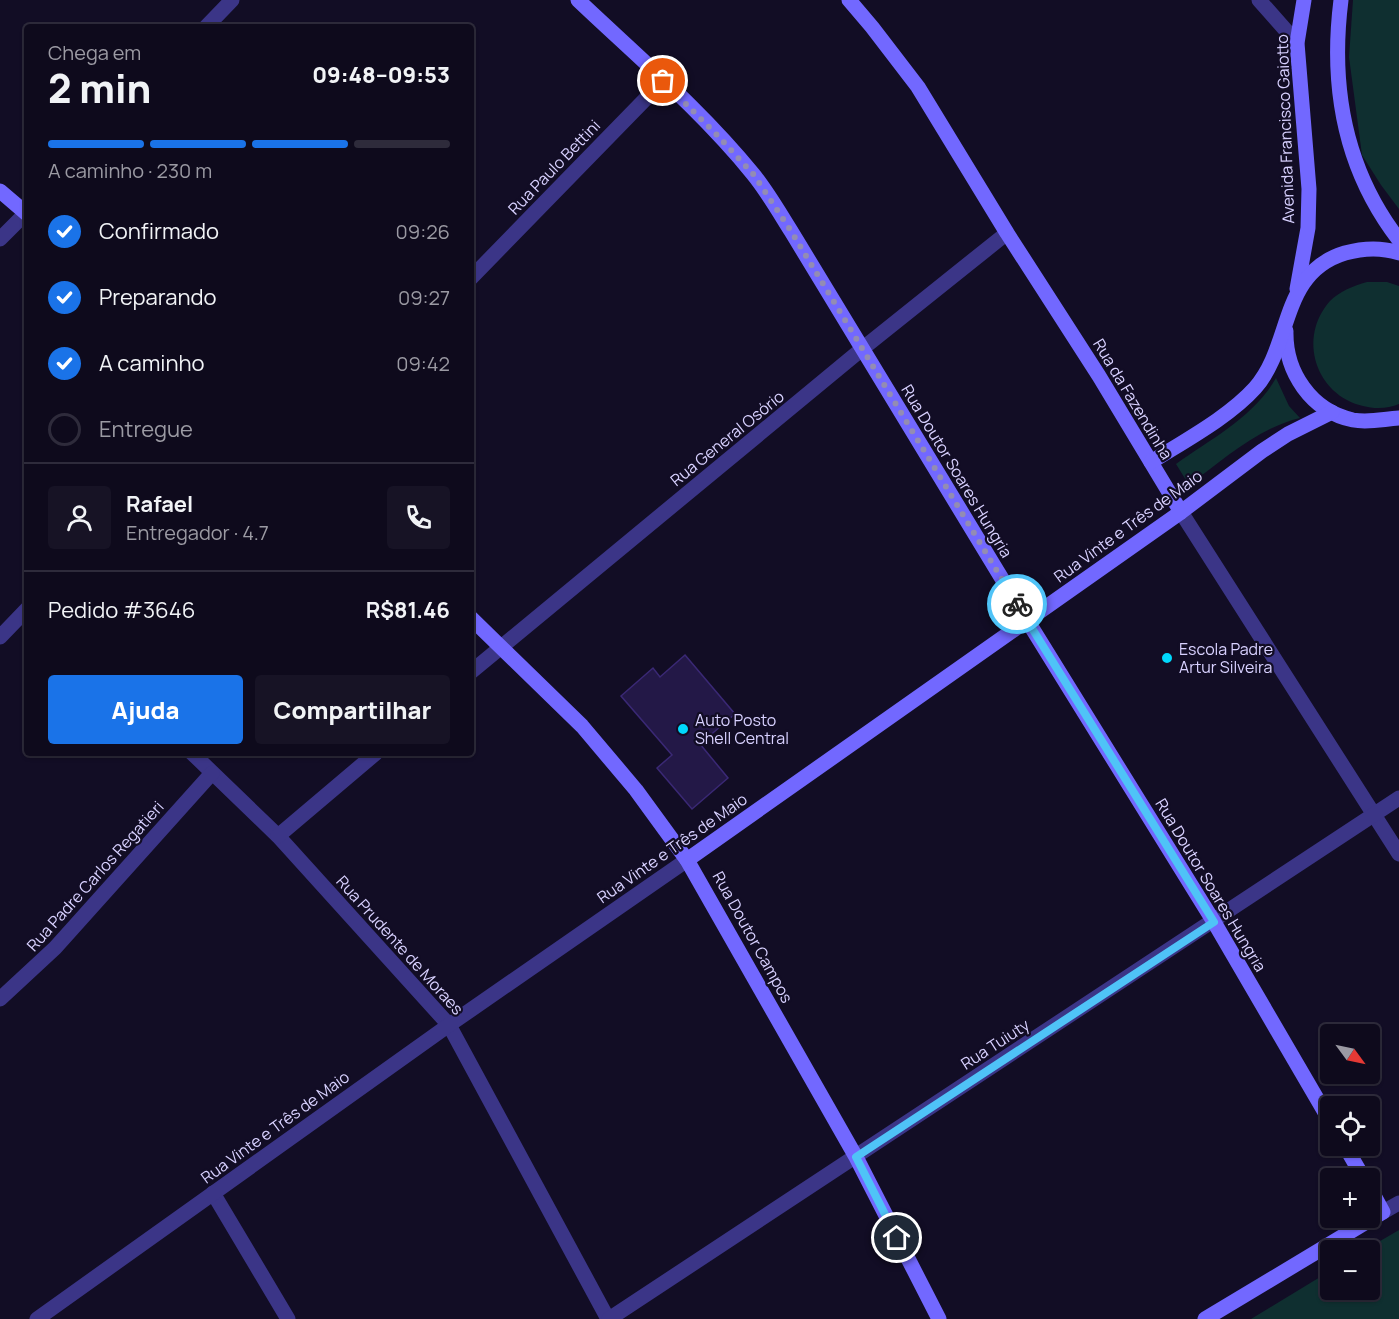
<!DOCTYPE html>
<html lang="pt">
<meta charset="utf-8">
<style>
:root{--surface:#0e0a1c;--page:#171325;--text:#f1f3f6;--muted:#9b9aa3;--line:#2e2b3b;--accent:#1a73e8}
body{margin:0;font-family:Manrope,sans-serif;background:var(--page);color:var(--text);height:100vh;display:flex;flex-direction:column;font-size:22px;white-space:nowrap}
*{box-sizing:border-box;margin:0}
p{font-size:20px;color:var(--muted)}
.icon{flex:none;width:33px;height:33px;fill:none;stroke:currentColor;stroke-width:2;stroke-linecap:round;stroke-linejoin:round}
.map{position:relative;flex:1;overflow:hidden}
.side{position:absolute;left:24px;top:24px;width:450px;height:732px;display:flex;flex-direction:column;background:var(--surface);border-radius:6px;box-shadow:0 2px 4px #0004,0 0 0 2px var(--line)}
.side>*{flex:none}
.needle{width:39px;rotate:123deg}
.controls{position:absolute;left:1320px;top:1024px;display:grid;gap:12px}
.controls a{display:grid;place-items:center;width:60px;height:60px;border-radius:6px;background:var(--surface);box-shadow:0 2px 4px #0004,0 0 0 2px var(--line);font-size:30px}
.pin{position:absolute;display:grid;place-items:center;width:51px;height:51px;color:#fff;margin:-26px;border:3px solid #fff;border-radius:50%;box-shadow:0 2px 6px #0007}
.courier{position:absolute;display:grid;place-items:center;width:60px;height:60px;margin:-30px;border:4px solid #4fc3f7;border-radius:50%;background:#fff;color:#222;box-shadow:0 2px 8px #0007}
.head em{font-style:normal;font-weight:800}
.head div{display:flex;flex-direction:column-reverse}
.head{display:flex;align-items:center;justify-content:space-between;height:102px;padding:0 24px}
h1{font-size:39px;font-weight:800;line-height:45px}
.bar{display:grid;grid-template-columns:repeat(4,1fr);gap:9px 6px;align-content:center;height:72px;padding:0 24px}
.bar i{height:8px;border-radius:4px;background:var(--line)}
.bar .active{background:var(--accent)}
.bar p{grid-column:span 4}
.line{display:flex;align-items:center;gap:15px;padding:0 24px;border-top:2px solid var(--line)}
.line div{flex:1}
.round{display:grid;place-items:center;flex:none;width:63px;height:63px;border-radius:6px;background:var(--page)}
ol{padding:0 24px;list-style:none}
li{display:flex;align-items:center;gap:18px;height:66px}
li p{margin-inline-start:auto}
li .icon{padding:6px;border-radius:50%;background:var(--accent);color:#fff;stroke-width:4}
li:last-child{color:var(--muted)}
li i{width:33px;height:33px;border:3px solid var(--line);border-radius:50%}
.primary-button{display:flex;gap:12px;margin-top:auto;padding:12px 24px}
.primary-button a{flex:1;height:69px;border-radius:6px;background:var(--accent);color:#fff;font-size:24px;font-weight:800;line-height:69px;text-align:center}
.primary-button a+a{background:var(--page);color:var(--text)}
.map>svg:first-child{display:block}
</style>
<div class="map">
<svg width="1399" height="1319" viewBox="0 0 1399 1319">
<rect width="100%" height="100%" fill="#120d25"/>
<g fill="#0f2f30">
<path d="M1353,0H1399V209L1381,185L1362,155L1349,57Z"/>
<path d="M1367,282H1387L1399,286V404C1388,409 1374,409 1363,406C1316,395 1297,338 1330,301C1340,291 1353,286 1367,282Z"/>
<path d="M1276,378L1289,406L1300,418C1258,428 1223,460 1189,485L1176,464C1211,439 1254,417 1276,378Z"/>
<path d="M1399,1230V1319H1251L1330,1271V1290H1370V1251H1363Z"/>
</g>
<path fill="#231847" stroke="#3a2875" stroke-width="1.5" d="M685,655L735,714L700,744L728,778L692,809L657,768L672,755L621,696L653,668L660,677Z"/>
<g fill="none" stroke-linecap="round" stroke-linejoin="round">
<g stroke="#3b3587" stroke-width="15">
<path d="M1259,0L1297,43"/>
<path d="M206,27L232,0"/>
<path d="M0,239L27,212"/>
<path d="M471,278L663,81"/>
<path d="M1181,512L1399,854"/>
<path d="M0,637L27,609"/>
<path d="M471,672L862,349L1007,233"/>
<path d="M192,753L278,836L449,1025L608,1319"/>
<path d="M278,836L376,753"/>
<path d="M0,999L55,948L212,773"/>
<path d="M213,1193L288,1319"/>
<path d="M1383,1212L1399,1203"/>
<path d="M37,1319L449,1025L687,860"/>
<path d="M609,1319L1399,798"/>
</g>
<g stroke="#7268ff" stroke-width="15">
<path d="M578,0C637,56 702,111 753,174C767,191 779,212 791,231L1027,620L1214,922L1330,1121"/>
<path d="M849,0L872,27L918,87L1007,233L1099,376L1181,512"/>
<path d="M1341,0C1330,87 1345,170 1399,240"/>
<path d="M0,191L27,214"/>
<path d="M1297,289L1308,228L1309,189L1297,43L1304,0"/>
<path d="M1286,331C1285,372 1311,411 1353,420C1369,423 1383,419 1399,418"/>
<path d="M1151,462C1184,441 1229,417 1255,388C1293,345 1279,273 1345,253C1363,248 1381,247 1399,253"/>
<path d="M471,618L582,726L636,790L687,860L856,1157L939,1319"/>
<path d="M687,860L1181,512L1262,451L1288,434L1332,412"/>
<path d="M1345,1146L1364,1179"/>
<path d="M1205,1319L1383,1212L1370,1188"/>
</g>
</g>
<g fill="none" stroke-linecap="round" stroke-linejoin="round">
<path stroke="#938cb3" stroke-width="6" stroke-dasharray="0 10.8" d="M663,81L719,137L754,175L791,231L1017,604"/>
<path stroke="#4fc3f7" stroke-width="8" d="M897,1238L856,1157L1214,922L1017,604"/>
</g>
<g fill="#00d8fc" stroke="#120d25" stroke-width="2">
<circle cx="1167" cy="658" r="6"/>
<circle cx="683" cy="729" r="6"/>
</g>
<g text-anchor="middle" stroke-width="4.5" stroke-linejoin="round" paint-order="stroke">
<g font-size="16" fill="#d8d1ff" stroke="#120d25">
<text transform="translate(1285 129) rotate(-92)" y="6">Avenida Francisco Gaiotto</text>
<text transform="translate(554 167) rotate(-46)" y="6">Rua Paulo Bettini</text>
<text transform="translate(1133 399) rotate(59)" y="6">Rua da Fazendinha</text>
<text transform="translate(727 438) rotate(-39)" y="6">Rua General Osório</text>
<text transform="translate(957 471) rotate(59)" y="6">Rua Doutor Soares Hungria</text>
<text transform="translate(1128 526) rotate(-36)" y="6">Rua Vinte e Três de Maio</text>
<text transform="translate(672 848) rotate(-35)" y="6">Rua Vinte e Três de Maio</text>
<text transform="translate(95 876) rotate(-48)" y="6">Rua Padre Carlos Regatieri</text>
<text transform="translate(1211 885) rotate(59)" y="6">Rua Doutor Soares Hungria</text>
<text transform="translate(753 937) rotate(61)" y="6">Rua Doutor Campos</text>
<text transform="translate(400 945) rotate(48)" y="6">Rua Prudente de Moraes</text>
<text transform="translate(995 1044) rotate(-33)" y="6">Rua Tuiuty</text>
<text transform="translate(275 1127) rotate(-36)" y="6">Rua Vinte e Três de Maio</text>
</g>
<g font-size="16" fill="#d8d1ff" stroke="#120d25" text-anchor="start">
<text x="1179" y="655">Escola Padre<tspan x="1179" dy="18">Artur Silveira</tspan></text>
<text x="695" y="726">Auto Posto<tspan x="695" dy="18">Shell Central</tspan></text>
</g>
</g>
</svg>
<div class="controls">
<a><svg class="needle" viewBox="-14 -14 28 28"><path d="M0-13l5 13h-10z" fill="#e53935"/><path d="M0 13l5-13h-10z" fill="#9b9aa3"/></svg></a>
<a><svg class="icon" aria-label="locate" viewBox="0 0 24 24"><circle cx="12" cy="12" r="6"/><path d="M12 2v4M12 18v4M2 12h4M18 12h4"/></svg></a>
<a>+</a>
<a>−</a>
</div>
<div class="pin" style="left:663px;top:81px;background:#ea580c"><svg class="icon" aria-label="bag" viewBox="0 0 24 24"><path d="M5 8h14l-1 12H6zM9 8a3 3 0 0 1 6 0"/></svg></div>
<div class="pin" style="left:897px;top:1238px;background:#1f2937"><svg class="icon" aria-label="home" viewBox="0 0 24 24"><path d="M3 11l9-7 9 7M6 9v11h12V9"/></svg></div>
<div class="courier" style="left:1017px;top:604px"><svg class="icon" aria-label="bike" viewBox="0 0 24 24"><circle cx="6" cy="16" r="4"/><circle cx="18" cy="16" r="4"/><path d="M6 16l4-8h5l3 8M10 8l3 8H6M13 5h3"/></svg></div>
<section class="side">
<div class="head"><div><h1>2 min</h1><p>Chega em</p></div><em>09:48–09:53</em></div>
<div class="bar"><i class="active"></i><i class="active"></i><i class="active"></i><i></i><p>A caminho · 230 m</p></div>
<ol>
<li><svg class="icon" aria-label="check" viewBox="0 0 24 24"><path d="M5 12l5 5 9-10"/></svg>Confirmado<p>09:26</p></li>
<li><svg class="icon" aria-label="check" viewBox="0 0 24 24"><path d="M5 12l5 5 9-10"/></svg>Preparando<p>09:27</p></li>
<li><svg class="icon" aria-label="check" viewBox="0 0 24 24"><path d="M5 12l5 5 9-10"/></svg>A caminho<p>09:42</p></li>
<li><i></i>Entregue</li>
</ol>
<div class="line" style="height:108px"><a class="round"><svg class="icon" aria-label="person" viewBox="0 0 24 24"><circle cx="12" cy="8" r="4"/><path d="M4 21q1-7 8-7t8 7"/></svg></a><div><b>Rafael</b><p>Entregador · 4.7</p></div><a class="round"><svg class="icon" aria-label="phone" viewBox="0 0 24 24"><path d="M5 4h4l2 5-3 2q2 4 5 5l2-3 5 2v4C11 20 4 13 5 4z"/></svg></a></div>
<div class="line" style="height:78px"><div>Pedido #3646</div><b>R$81.46</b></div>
<div class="primary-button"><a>Ajuda</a><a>Compartilhar</a></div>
</section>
</div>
